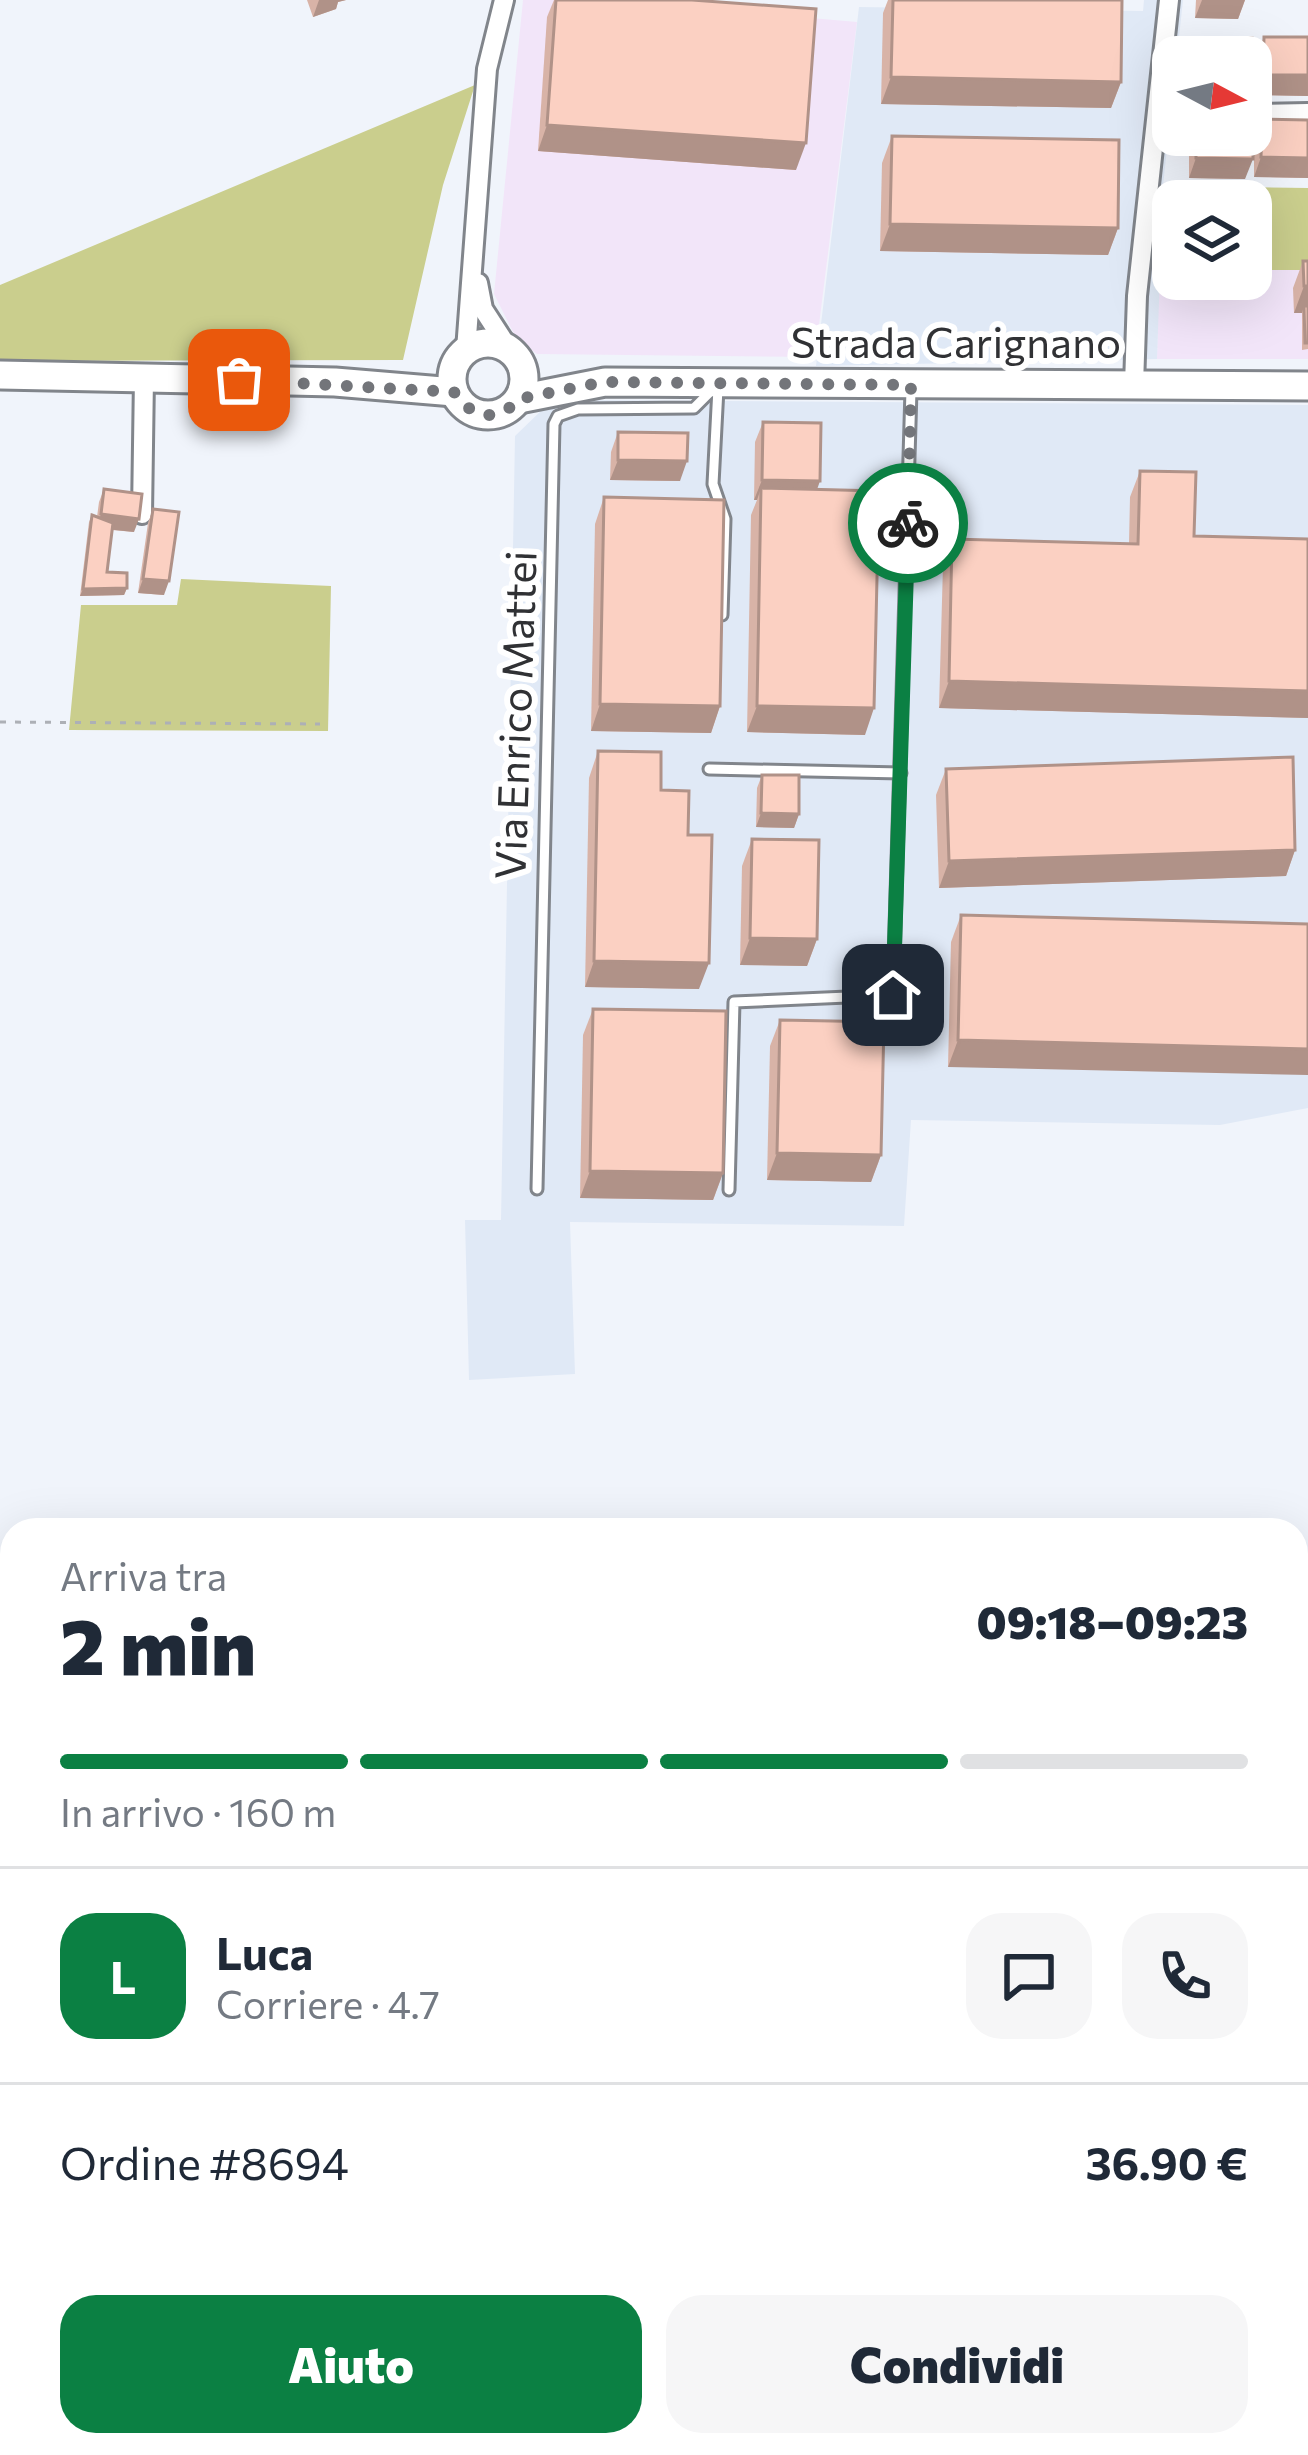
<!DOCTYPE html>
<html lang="it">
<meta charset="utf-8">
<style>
:root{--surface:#fff;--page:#f6f6f7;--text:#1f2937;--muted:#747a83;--line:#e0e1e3;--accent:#0b8043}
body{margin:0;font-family:Commissioner,sans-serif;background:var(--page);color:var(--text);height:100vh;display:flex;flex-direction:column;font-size:45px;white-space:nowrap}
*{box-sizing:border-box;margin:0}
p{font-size:39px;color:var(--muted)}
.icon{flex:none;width:66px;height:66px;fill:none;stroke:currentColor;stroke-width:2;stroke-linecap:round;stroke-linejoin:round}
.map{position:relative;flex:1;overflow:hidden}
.details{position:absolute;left:0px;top:1518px;width:1308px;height:939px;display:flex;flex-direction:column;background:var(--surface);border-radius:36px 36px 0 0;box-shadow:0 12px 48px #0002}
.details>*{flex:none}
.needle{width:78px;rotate:97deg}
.buttons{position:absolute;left:1152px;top:36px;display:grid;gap:24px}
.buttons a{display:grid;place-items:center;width:120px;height:120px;border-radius:24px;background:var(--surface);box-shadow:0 12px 48px #0002;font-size:60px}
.pin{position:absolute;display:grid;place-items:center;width:102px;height:102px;color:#fff;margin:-51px;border-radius:24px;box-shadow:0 6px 18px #0006}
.courier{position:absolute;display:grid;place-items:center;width:120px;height:120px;margin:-60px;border:9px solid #0b8043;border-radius:50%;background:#fff;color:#222;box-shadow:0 3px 15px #0007}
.headline em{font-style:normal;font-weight:800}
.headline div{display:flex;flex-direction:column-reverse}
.headline{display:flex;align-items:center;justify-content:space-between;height:204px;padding:0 60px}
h1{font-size:78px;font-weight:800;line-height:90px}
.bar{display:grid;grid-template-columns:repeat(4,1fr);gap:18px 12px;align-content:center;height:144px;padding:0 60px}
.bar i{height:15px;border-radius:9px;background:var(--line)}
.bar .on{background:var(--accent)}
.bar p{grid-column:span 4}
.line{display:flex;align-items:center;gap:30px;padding:0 60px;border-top:3px solid var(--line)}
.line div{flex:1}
.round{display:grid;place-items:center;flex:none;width:126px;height:126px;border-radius:36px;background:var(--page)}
.cta{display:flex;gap:24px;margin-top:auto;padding:24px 60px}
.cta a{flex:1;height:138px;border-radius:36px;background:var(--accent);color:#fff;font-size:48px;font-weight:800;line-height:138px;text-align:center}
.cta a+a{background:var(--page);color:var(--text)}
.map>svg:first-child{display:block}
</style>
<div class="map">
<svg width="1308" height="2455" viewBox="0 0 1308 2455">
<rect width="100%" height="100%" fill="#f0f4fb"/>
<g fill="#f2e5f9">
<path d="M523,0H600L857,22L815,357L537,354L516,338L494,294Z"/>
<path d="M1159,269H1173V279H1251V270H1308V359H1157Z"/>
</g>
<g fill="#e0e9f6">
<path d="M1144,0H1183L1163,186L1157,359L816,366L859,7L1143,11Z"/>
<path d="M566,400L1308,405V1108L1220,1125L911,1120L904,1226L570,1222L575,1374L469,1380L465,1220H501L515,436L544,408Z"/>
</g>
<g fill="#cace8d">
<path d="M475,85L443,185L403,360L0,361V285Z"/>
<path d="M1163,186L1308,188V270H1251V201H1173V269H1159Z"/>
<path d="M181,579L331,586L328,731L69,730L81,605H177Z"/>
<path d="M12,1716V1958L0,1954V1717Z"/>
</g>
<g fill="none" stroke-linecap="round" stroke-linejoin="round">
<defs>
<g id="lane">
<path d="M718,388L713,484L725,519L722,615"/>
<path d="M709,769L901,773"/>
<path d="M537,1189L554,424L558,416L578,409L694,408L714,388"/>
<path d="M729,1190L734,1002L893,995L911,390"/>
<path d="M1296,1930L1308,1931"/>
</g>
<g id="street">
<path d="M1251,114L1308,113"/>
<path d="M478,283L483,309L509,349"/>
<path d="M466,350L487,69L504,0"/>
<path d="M1134,385L1137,296L1169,0"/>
<path d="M142,514L144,377"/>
<path d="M1296,1584H1308"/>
<path d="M1296,1604L1308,1603"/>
<path d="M0,1704L12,1703"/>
<path d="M1296,1750L1308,1751"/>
</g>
<g id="secondary">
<circle cx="488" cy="379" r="36"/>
<path d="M0,375L335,382L454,392"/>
<path d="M519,399L605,382L1308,386"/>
</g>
<g id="primary">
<path d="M0,2312L12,2323"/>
<path d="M193,2445L213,2455"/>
</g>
</defs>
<use href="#lane" stroke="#81858b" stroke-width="15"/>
<use href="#street" stroke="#81858b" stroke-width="24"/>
<use href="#secondary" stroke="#81858b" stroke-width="33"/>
<use href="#primary" stroke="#81858b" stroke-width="36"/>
<path stroke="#adb0b6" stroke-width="3" stroke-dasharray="6 9" stroke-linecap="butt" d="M0,722L320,724"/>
<use href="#lane" stroke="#fff" stroke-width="9"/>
<use href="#street" stroke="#fff" stroke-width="18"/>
<use href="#secondary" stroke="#fff" stroke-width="27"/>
<use href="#primary" stroke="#fff" stroke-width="30"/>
</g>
<g fill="#d8b3a7">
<path d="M307,0H346L338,2L336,9L313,17Z"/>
<path d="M554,0H692L796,170L538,151L547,17Z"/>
<path d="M888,0H1122L1121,82L1111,108L881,104L883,13Z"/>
<path d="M1196,0H1245L1238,19L1195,18Z"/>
<path d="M1264,37H1308V96L1256,95V57Z"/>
<path d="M1196,38H1252L1251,79V57H1189Z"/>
<path d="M1262,119L1308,120V178L1254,177V139Z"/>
<path d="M1191,135H1251L1245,179L1189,178V140Z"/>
<path d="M892,136L1118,228L1108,255L880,251L882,163Z"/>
<path d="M1303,261H1308V349L1302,350V313H1294L1293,288Z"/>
<path d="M763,422L817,489L865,735L747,732L751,515L757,500H754L755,442Z"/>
<path d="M618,432L680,481L610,480L611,452Z"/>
<path d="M1140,471L1194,536L1308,539V718L939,708L943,565L952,539L1129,544L1130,497Z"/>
<path d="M104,489L134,532L112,530L107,572L127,588L124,595L80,596L89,522L92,515L97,517L99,502Z"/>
<path d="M604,497L720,706L711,733L591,731L595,524Z"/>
<path d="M153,509L164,595L138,593L148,523Z"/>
<path d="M598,751L661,790L688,835L699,989L585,987L589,778Z"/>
<path d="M946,769L1295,850L1286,876L939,888L936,795Z"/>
<path d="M762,775L799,814L794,828L756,827L757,788Z"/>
<path d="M752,839L817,939L807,966L740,965L742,866Z"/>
<path d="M961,915L1308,924L948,1067L951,942Z"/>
<path d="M593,1009L723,1173L713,1200L580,1198L583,1035Z"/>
<path d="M780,1020L881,1155L871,1182L767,1180L770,1046Z"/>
</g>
<g fill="#b09288">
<path d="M319,0H346L338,2L336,9L313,17Z"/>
<path d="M1202,0H1245L1238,19L1195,18Z"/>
<path d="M1263,75H1308V96L1256,95Z"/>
<path d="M891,77L1121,82L1111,108L881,104Z"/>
<path d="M547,125L806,143L796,170L538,151Z"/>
<path d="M1261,157L1308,158V178L1254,177Z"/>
<path d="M1196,158L1253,159L1245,179L1189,178Z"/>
<path d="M890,224L1118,228L1108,255L880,251Z"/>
<path d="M1304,286H1308V313L1304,306L1302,313H1294Z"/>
<path d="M618,460L687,461L680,481L610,480Z"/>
<path d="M762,480L820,481L813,501L761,488L757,500H754Z"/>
<path d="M101,514L139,519L134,532L96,528Z"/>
<path d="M143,579L169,581L164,595L138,593Z"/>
<path d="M127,588L124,595L80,596L83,589Z"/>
<path d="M949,681L1308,691V718L939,708Z"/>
<path d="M600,704L720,706L711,733L591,731Z"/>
<path d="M757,706L874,708L865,735L747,732Z"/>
<path d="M761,813L799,814L794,828L756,827Z"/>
<path d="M1295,850L1286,876L939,888L949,861Z"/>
<path d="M750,938L817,939L807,966L740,965Z"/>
<path d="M594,961L709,963L699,989L585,987Z"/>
<path d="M958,1040L1308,1049V1075L948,1067Z"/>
<path d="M777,1153L881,1155L871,1182L767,1180Z"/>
<path d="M590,1171L723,1173L713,1200L580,1198Z"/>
<path d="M1296,1707L1308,1708L1306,1729L1296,1728Z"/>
<path d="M1296,1803L1308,1805V1819L1296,1817Z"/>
<path d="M1296,1854L1308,1856V1870L1296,1869Z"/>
</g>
<g fill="#fbd0c2" stroke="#b09288" stroke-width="3">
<path d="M556,0H692L816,9L806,143L547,125Z"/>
<path d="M893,0H1122L1121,82L891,77Z"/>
<path d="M1264,37H1308V75H1263Z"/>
<path d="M1196,38H1252V76L1251,57H1195Z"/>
<path d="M1262,119L1308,120V158L1261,157Z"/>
<path d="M1251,121H1253V159L1196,158V135H1251Z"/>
<path d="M892,136L1119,140L1118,228L890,224Z"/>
<path d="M1303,261H1308V286H1304Z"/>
<path d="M1304,306H1308V343H1305Z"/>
<path d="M763,422L821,423L820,481L762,480Z"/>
<path d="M618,432L688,433L687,461L618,460Z"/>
<path d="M1140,471L1196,472L1194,536L1308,539V691L949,681L952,539L1138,544Z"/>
<path d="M761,488L879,491L874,708L757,706Z"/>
<path d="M104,489L142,494L139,519L101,514Z"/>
<path d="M604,497L724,500L720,706L600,704Z"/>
<path d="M153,509L179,512L169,581L143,579Z"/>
<path d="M92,515L113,523L107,572L127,573V588L83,589Z"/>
<path d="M598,751L661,752V790L689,791L688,835H712L709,963L594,961Z"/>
<path d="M1293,757L1295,850L949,861L946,769Z"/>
<path d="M762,775H799V814L761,813Z"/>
<path d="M752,839L819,840L817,939L750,938Z"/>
<path d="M961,915L1308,924V1049L958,1040Z"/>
<path d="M593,1009L726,1011L723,1173L590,1171Z"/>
<path d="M780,1020L884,1022L881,1155L777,1153Z"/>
<path d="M1296,1668L1308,1669V1708L1296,1707Z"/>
<path d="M1296,1777L1308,1779V1805L1296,1803Z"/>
<path d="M1296,1817L1307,1819L1305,1830H1308V1856L1296,1854Z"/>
</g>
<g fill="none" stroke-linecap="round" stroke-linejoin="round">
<path stroke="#73757a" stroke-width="12" stroke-dasharray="0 21.6" d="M239,380L454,392C471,418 497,424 519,399L604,382L911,385L908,523"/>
<path stroke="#0b8043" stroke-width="15" d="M893,995L908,523"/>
</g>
<g text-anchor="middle" stroke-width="12" stroke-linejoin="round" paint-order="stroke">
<g font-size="42" fill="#303134" stroke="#fff">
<text x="956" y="358">Strada Carignano</text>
<text transform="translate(516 715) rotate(-88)" y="15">Via Enrico Mattei</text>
</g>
</g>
</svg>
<div class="buttons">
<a><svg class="needle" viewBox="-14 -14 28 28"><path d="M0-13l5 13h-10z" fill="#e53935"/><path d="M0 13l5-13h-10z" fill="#747a83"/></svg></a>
<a><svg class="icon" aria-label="layers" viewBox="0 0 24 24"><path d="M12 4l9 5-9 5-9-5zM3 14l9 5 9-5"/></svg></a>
</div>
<div class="pin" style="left:239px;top:380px;background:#ea580c"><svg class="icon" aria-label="bag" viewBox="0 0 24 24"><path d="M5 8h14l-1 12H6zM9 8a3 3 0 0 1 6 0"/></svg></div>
<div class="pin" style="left:893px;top:995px;background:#1f2937"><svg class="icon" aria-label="home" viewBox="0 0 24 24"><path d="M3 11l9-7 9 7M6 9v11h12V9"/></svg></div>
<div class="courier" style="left:908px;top:523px"><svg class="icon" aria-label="bike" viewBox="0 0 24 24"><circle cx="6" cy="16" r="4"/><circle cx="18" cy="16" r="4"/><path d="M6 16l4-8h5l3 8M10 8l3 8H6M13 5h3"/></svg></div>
<section class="details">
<div class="headline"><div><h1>2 min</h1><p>Arriva tra</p></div><em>09:18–09:23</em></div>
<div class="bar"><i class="on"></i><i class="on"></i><i class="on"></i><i></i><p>In arrivo · 160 m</p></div>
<div class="line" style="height:216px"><b class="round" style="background:var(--accent);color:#fff">L</b><div><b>Luca</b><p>Corriere · 4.7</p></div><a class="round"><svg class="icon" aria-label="chat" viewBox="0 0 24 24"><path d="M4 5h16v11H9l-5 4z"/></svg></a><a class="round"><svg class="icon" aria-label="phone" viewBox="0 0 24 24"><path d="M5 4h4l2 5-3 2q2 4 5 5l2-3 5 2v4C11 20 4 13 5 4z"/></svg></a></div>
<div class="line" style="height:156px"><div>Ordine #8694</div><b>36.90 €</b></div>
<div class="cta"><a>Aiuto</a><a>Condividi</a></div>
</section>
</div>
